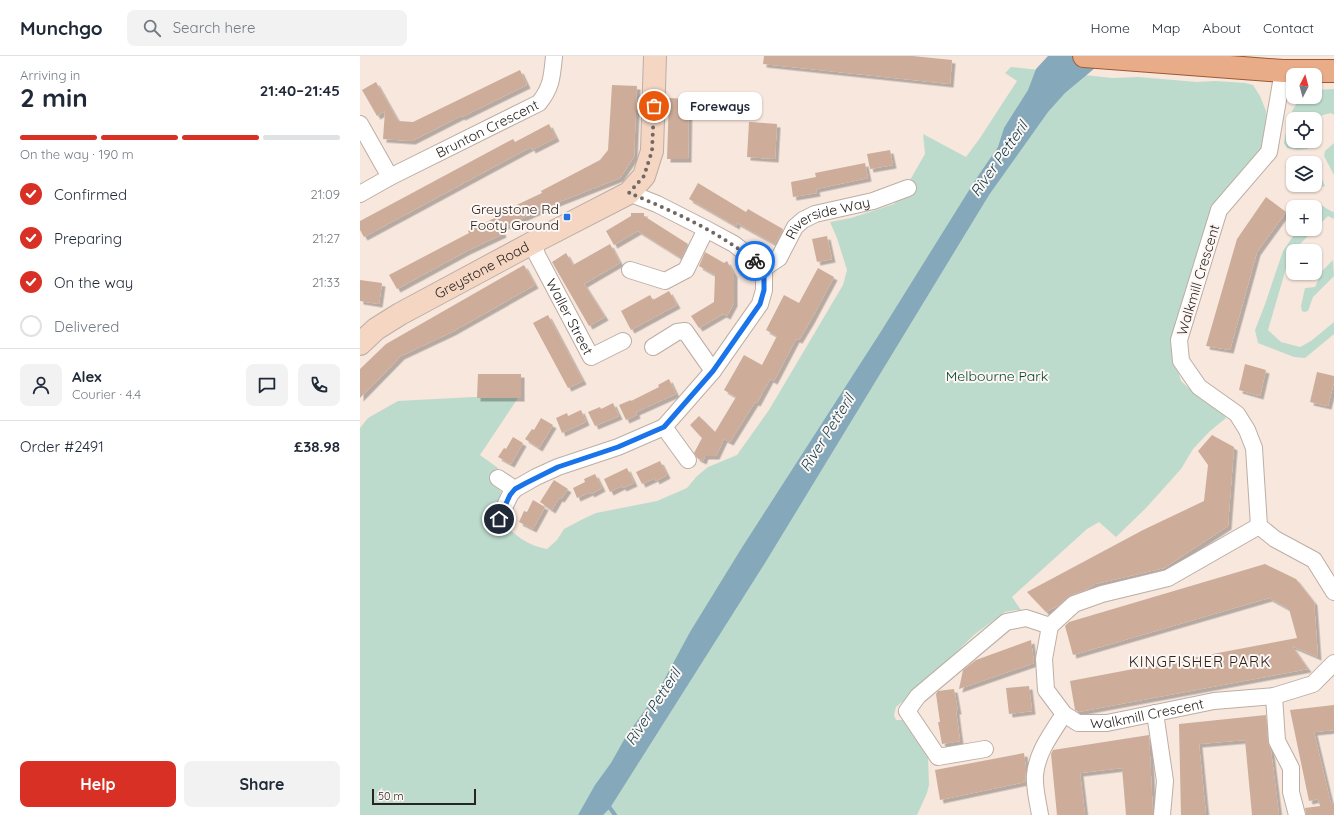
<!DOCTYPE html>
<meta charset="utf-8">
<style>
:root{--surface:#fff;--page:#f2f2f3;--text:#1f2937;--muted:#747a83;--line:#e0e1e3;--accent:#d93025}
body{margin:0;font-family:Quicksand,sans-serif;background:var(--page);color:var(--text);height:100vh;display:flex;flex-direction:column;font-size:15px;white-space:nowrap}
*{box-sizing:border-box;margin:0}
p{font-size:13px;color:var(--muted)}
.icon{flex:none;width:22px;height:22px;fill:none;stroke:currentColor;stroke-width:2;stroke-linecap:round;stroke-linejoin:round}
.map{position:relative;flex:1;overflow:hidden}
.side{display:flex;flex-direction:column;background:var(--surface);width:360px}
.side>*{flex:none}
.needle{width:26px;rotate:6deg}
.tools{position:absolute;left:926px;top:12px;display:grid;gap:8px}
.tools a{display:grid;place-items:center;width:36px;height:36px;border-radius:8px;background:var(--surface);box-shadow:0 1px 3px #0004;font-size:20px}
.scale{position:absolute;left:12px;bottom:10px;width:104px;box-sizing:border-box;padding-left:4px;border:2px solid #2a2420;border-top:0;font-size:11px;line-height:14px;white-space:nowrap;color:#2a2420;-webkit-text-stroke:3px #fdf6f2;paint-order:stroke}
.pin{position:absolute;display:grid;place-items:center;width:34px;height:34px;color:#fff;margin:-17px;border:2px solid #fff;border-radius:50%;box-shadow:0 1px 4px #0007}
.courier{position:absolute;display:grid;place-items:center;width:40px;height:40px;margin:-20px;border:3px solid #1a73e8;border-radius:50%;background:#fff;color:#222;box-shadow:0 1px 5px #0007}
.bubble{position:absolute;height:28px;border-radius:8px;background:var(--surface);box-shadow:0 1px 3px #0004;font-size:13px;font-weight:700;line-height:28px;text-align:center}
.headline em{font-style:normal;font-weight:700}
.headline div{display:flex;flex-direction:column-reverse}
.headline{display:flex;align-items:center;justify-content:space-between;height:68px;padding:0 20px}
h1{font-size:26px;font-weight:700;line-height:30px}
.bar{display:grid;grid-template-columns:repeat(4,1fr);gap:6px 4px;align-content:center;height:48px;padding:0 20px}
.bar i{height:5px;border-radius:3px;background:var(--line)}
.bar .current{background:var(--accent)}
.bar p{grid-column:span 4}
.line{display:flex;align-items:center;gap:10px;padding:0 20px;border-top:1px solid var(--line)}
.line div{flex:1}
.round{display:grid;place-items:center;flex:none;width:42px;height:42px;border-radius:8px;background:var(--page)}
ol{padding:0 20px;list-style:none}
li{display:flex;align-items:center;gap:12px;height:44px}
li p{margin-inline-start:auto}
li .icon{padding:4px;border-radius:50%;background:var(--accent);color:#fff;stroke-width:4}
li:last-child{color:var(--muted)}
li i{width:22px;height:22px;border:2px solid var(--line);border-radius:50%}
.cta{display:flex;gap:8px;margin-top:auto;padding:8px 20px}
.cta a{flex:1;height:46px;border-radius:8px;background:var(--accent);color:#fff;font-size:16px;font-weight:700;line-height:46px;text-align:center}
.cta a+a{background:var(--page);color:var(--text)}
header{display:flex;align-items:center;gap:24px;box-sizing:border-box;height:56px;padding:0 20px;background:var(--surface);border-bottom:1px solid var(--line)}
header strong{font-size:19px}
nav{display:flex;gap:22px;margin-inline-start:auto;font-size:14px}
.search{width:280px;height:36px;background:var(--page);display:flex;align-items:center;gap:10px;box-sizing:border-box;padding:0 14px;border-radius:8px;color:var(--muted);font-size:15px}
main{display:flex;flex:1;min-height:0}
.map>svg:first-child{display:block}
</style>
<header>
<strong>Munchgo</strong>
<div class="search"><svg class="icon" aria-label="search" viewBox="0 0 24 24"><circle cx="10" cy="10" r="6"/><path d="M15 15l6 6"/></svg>Search here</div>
<nav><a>Home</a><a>Map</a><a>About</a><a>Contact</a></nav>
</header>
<main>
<section class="side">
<div class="headline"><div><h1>2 min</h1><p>Arriving in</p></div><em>21:40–21:45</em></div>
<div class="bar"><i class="current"></i><i class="current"></i><i class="current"></i><i></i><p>On the way · 190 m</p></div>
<ol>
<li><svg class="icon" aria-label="check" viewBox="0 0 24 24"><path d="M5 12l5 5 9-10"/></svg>Confirmed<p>21:09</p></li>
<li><svg class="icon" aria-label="check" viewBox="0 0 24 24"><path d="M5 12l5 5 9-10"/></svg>Preparing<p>21:27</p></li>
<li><svg class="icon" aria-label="check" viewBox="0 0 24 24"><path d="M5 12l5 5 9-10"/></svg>On the way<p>21:33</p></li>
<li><i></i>Delivered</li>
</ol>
<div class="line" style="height:72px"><a class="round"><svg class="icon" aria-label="person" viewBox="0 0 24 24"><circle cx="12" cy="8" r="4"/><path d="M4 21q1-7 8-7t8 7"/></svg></a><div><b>Alex</b><p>Courier · 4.4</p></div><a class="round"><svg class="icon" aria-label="chat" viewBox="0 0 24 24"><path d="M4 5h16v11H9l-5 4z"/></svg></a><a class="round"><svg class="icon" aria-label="phone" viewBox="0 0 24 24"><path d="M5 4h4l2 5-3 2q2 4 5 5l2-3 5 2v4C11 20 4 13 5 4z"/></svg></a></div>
<div class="line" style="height:52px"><div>Order #2491</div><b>£38.98</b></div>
<div class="cta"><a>Help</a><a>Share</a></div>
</section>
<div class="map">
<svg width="974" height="759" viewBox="0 0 974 759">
<defs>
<filter id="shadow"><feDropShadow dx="3.5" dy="3.5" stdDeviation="0" flood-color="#0004"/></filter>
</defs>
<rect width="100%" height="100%" fill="#f7e7dd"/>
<g fill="#bddbcc">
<path d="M651,11L752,22L778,21L837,26L856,25L885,27L893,29L900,40L906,55L905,94L867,135L817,304L818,315L821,325L831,334L860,354L866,362L849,376L833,393L821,413L786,452L756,481L739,466L727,473L652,541L661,554H656L645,556L615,578L560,631L536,651L534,659L536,664H543L553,673L568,701L569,729L567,737L557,759H0V372L8,362L38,345L113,341L158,342L120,399L138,412L131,424L141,436L136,461C154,477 163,488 187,493L197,484L204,473L223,463L236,457L297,445L327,432L337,420L348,411L377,399L409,354L483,229L487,214L477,182L470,166L491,162L534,148L546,131L565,98L563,78L606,101L620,82L657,25L645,17Z"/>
<path d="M974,33V59L971,57L963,59L955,63H933V85H946L948,93L938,94L927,92L924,87C928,68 928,56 942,41H955V34Z"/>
<path d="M974,87V119L964,100L965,95Z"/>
<path d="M955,116L961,121L965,130L956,133L954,129H955Z"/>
<path d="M959,148C965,150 968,155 974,156V163L968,160L933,195L929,202L908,274L921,286L940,291L951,285L974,266V278L945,302L934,301L898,287L895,274L904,251L923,195L938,173H955V151H950L953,149Z"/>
<path d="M973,204L974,220L953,241L948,255L944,256L942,255L941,250L945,232L955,231L962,215Z"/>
</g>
<path fill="#85a9ba" d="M688,0H745L741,7L705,37L688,56L629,139L405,507L250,752L243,759H218L235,729L251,707L265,682L297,637L330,576L381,493L520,277L616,123L638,91L644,72L668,34L676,13Z"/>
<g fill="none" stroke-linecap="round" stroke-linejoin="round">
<path stroke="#85a9ba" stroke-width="4" d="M246,750L250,752L255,759"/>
</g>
<g fill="#cdad9a" filter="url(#shadow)">
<path d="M404,0H553L592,4L590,28L403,8Z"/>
<path d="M160,14L167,29L102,61L101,60L52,85L23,83L25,55L17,60L2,34L16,26L38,65L53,66Z"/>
<path d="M252,29L277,30L274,101L260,122L189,150L141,172L143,178L107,195L37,233L29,219L109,177L108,175L149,155L148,153L182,137L181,135L240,104L248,94Z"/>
<path d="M309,42L329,43L328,103H307Z"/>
<path d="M389,66L417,68L415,103L387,101Z"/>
<path d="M189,68L196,82L172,94L171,91L4,181L0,174V165L153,83L155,86Z"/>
<path d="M530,94L533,109L510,113L507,98Z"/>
<path d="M505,107L508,122L456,133L457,137L433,141L431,126L456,121L455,117Z"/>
<path d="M338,127L386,156L388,153L423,173L415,188L377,167L376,170L329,143Z"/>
<path d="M906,141L926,156L897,196L870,294L846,290L877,183Z"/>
<path d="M271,157H284V160L328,188L321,202L278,175L254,189L246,175L271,160Z"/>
<path d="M467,180L472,203L457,206L452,183Z"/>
<path d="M250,188L260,207L224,228L245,261L229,270L192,206L206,197L213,209Z"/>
<path d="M345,196L364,207L367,205L374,218V247L367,260L363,258L339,272L331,260L354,246L355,219L339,210Z"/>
<path d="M164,209L175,229L92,276L41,300L0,342V313L26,288Z"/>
<path d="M458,212L474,221L451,264L439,284L436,283L414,325L410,323L397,347L395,346L370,386L364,383L356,400H345L343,405L337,402L334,397L342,382L330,369L339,360L355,376L376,341L364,334L384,299L402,309L417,280L406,274L424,239L439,247Z"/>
<path d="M0,224L22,227L19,248L0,245Z"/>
<path d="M309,235L317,249L271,274L261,255L290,239L293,244Z"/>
<path d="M188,259L223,325L208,332L173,267Z"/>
<path d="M885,308L906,314L900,340L879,334Z"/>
<path d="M957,316L974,320V326L968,350L950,346Z"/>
<path d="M118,318H161V342H117Z"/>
<path d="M309,323L316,338L276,356L277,359L266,364L259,349L271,344V345L299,331L298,329Z"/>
<path d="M253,347L259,360L235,370L228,356L240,351L241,353Z"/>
<path d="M221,354L226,366L202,377L196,362L207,357L208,360Z"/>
<path d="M181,362L193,369L179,392L165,383L172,373L174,374Z"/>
<path d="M852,379L874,391L868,470L804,512L735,528L725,534L711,539L699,549L686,556L667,536L783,474L844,445L848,409L838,395Z"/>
<path d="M153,381L163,387L151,408L138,401L144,392L146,393Z"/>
<path d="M300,405L307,419L296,425L295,422L282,428L276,416Z"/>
<path d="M267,412L274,427L263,432L262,430L250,436L244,423Z"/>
<path d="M235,418L242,432L231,438L230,436L217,442L213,432L225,426L224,423Z"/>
<path d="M194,424L208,433L201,443L199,442L192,454L180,446Z"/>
<path d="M173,444L185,451L173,473L159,466L164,455L167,456Z"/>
<path d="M905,508L936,523L954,546L958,601L932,590L948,613L718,656L715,654L710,625L937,582L929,553L909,542L713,599L705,570L709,566Z"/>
<path d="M671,584L674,607L599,633L603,614L616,604Z"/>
<path d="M669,630L672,655L649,658L646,632Z"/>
<path d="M594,633L598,655H596L600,685L582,688L578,666H580L576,638L578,635Z"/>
<path d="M974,649V674L954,676L971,748L974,747V759H946L945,752L960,750L958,743L949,745L930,654Z"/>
<path d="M906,659L908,686L911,695L919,759H892L885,684L839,688L846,759H821L819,668Z"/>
<path d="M789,679L793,759H766L762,712L720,717L725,759H697L691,698L693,694Z"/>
<path d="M664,697L666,713L665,726L580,744L575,714Z"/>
</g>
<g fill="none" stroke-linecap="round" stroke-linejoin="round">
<defs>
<g id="street">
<path d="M923,15L909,96L859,154L819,284L821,305L839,331L877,358L887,374L894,392L899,470L915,483L954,504L974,536"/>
<path d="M0,68L30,121"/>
<path id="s1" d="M269,137L297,148L346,173L374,188L404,212L419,202L435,171L443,164L455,158L513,145L548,132"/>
<path id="s2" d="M0,138L30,121L179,47C192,31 192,20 194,0"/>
<path id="s3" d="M174,186L177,199L231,301L263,285"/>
<path d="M270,214L305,225L326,214L346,173"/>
<path d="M293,291L317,276L325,275L353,315"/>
<path d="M304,371L328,404"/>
<path d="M138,422L150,430L155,433"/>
<path d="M139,463L150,439L155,433L176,421L198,411L258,391L304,371L353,315L400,248L404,234V212"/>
<path id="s4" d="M899,470L808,522L742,538L714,548L690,570L684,603L686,634L704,658L718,667H747L854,645L914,640L953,628L974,607"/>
<path d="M914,640L917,685L931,712V736L937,759"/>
<path d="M795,657L805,725L802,759"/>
<path d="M625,693L578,701L547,655L558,640L646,566L666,562L690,570"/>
<path d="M680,759C678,746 674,732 675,719C677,696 692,677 704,658"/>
</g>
<g id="secondary">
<path id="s5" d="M0,288L16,273L40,258L174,186L269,137L284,120L292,95L295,0"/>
</g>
<path id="primary" d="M724,0L923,15H974"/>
</defs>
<use href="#street" stroke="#bdaea5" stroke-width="18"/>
<use href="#secondary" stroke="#bdaea5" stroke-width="24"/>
<use href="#primary" stroke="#9d5930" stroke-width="24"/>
<use href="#street" stroke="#fff" stroke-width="16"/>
<use href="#secondary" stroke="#f4d6c3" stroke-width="22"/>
<use href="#primary" stroke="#e9ac88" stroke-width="22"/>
</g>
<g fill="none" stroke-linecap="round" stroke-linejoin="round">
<path stroke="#726862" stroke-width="4" stroke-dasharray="0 7.2" d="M294,50L292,95L284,120L269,137C313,155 357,175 395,205"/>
<path stroke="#1a73e8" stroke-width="5" d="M139,463L150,439L155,433L166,427L198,411L258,391L304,371L353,315L400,248L404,234V212L395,205"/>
</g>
<rect fill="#2474df" stroke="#fdf6f2" stroke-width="1.5" x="203" y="157" width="8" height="8" rx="2"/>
<g text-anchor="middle" stroke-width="4" stroke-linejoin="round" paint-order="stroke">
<g font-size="14" fill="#2a2420" stroke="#fdf6f2">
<text dy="5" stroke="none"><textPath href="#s2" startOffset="143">Brunton Crescent</textPath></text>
<text dy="5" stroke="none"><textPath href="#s1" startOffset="242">Riverside Way</textPath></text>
<text dy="5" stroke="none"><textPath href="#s5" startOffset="143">Greystone Road</textPath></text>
<text transform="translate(838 224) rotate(-73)" y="5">Walkmill Crescent</text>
<text dy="5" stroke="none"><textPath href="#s3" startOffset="83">Waller Street</textPath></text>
<text dy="5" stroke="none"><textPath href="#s4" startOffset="416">Walkmill Crescent</textPath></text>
</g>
<g font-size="14" fill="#2a2420" stroke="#fdf6f2" text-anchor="end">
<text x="199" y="158">Greystone Rd<tspan x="199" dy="16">Footy Ground</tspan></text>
</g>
<g font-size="14" fill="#00462f" stroke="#fdf6f2">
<text x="637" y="325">Melbourne Park</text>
</g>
<g font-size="15" font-style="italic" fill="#0a3d50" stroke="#fdf6f2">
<text transform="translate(639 103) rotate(-55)" y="5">River Petteril</text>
<text transform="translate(467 377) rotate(-58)" y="5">River Petteril</text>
<text transform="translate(293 651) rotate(-57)" y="5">River Petteril</text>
</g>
<g font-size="15" letter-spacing="1" fill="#2a2420" stroke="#fdf6f2">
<text x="840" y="611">KINGFISHER PARK</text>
</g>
</g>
</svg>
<div class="tools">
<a><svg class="needle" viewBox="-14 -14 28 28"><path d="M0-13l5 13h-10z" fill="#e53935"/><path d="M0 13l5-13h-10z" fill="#747a83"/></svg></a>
<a><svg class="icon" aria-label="locate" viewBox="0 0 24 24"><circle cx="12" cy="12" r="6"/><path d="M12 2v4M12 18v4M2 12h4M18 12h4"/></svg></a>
<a><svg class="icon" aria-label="layers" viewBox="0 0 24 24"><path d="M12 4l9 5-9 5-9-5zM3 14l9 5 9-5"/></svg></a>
<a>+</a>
<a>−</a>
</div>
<div class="scale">50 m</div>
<div class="pin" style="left:294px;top:50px;background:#ea580c"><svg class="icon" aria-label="bag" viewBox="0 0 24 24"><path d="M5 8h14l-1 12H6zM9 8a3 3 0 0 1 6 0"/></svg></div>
<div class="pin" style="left:139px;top:463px;background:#1f2937"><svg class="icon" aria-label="home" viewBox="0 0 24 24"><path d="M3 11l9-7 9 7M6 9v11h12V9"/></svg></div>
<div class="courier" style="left:395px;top:205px"><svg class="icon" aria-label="bike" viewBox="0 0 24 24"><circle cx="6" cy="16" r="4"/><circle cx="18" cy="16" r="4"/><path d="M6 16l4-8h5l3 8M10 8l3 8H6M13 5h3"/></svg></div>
<div class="bubble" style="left:318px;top:36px;width:84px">Foreways</div>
</div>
</main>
